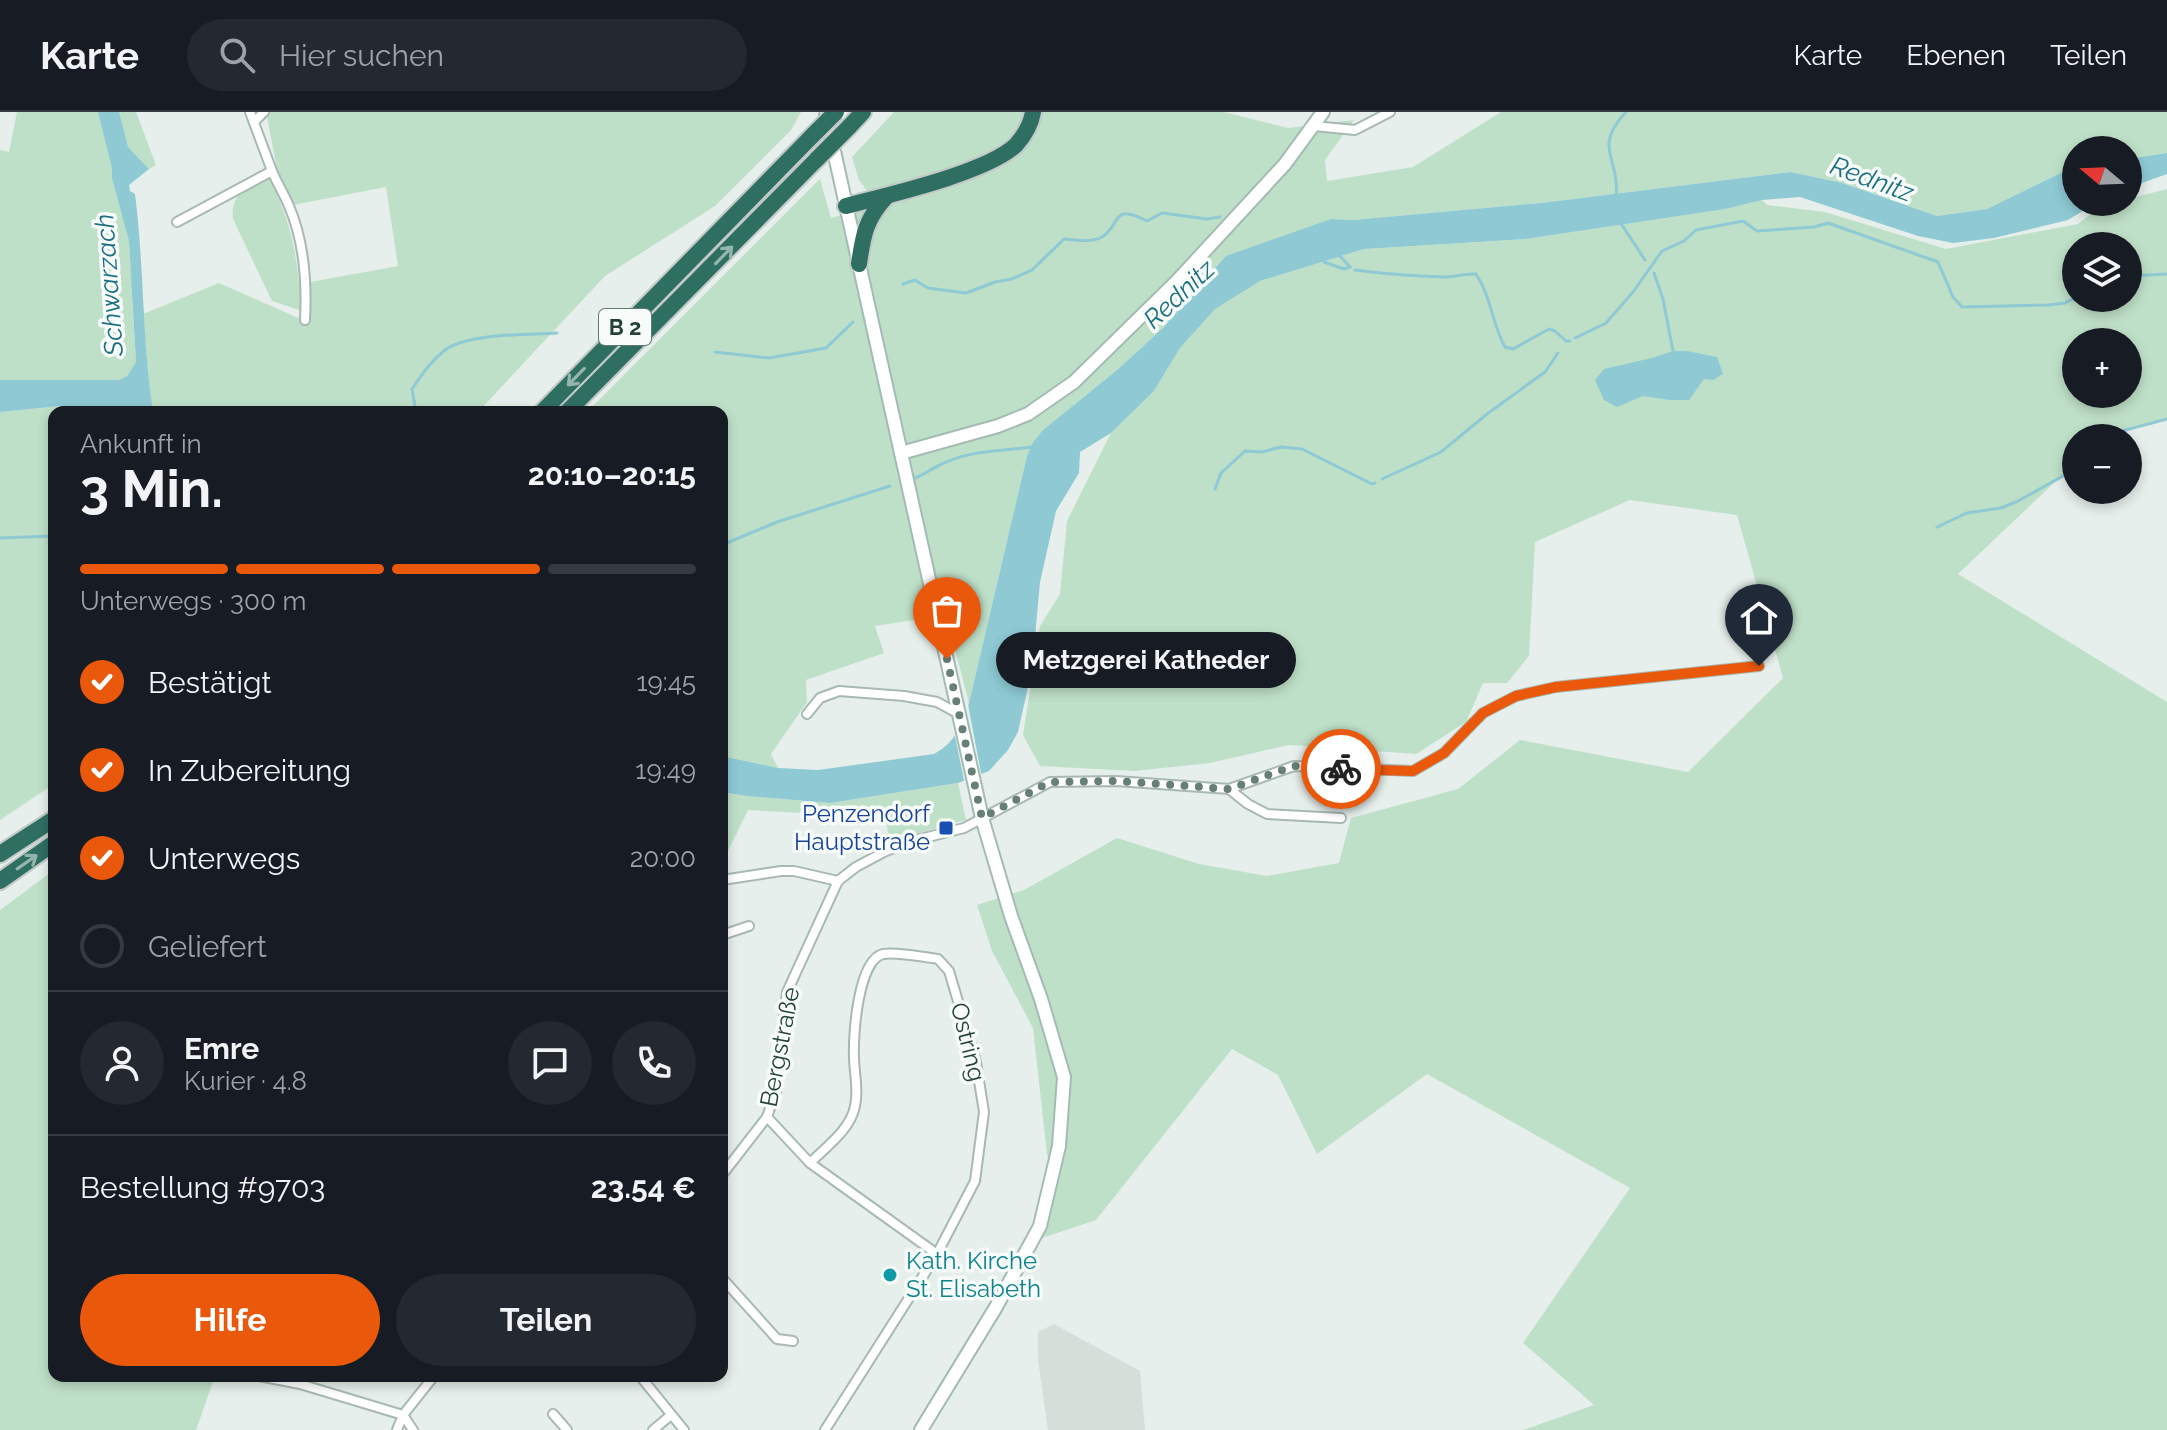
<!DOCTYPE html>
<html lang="de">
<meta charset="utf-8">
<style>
:root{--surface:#171b24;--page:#242831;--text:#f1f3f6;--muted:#9ea1a6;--line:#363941;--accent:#ea580c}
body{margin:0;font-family:Raleway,sans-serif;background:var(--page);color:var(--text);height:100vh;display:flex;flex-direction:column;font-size:30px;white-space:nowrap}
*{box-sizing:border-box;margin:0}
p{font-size:26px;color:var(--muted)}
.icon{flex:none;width:44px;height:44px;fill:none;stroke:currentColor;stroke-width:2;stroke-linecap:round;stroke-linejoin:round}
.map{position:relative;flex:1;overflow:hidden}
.details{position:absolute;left:48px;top:294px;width:680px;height:976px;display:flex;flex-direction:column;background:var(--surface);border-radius:16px;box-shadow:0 4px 12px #0003}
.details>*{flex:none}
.needle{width:52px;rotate:289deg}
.tools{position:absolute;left:2062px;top:24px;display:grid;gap:16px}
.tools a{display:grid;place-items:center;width:80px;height:80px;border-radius:50%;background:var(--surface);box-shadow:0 4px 12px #0003;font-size:40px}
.pin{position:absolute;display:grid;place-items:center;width:68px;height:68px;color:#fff;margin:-82px -34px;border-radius:50% 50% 50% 0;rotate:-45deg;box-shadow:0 0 8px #0007}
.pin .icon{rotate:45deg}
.courier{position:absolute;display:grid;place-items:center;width:80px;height:80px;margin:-40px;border:6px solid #ea580c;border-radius:50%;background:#fff;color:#222;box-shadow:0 2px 10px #0007}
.bubble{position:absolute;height:56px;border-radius:28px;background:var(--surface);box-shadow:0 4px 12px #0003;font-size:26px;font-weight:700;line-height:56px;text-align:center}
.headline em{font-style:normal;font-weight:700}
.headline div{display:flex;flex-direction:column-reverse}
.headline{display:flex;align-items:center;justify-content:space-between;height:136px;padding:0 32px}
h1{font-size:52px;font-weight:700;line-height:60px}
.bar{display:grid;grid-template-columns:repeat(4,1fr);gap:12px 8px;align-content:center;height:96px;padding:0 32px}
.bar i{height:10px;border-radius:6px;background:var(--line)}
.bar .selected{background:var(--accent)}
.bar p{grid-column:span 4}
.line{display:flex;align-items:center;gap:20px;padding:0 32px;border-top:2px solid var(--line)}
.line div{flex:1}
.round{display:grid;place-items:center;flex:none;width:84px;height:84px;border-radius:42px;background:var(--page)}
ol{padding:0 32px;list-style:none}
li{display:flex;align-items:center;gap:24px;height:88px}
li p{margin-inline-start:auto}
li .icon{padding:8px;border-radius:50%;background:var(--accent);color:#fff;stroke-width:4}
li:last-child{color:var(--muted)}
li i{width:44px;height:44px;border:4px solid var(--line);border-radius:50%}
.action{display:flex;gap:16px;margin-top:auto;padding:16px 32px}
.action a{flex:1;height:92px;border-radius:48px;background:var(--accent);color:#fff;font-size:32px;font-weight:700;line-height:92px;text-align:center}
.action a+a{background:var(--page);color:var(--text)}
header{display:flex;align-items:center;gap:48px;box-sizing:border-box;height:112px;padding:0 40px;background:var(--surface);border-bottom:2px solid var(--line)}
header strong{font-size:38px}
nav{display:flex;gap:44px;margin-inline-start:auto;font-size:28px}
.search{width:560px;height:72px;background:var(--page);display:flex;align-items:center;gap:20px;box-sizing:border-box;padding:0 28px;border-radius:44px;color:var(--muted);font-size:30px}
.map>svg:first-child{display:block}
</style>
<header>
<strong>Karte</strong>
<div class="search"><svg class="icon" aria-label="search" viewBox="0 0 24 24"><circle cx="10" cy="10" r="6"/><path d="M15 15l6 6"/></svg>Hier suchen</div>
<nav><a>Karte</a><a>Ebenen</a><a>Teilen</a></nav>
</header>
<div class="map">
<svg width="2167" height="1318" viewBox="0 0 2167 1318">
<rect width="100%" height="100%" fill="#e6efeb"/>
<path fill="#d4dfda" d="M1054,1212L1140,1259L1145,1318H1048L1038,1247V1220Z"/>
<g fill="#bfe0c8" fill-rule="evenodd">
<path d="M17,0H136L156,53L149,57L130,37L112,56L129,129L136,250L127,264L119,268H0V38L9,40Z"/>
<path d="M266,0H801L791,18L715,94L605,164L478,300H151L143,202L219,171L303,208L305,171L398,154L386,75L293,93L277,57Z"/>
<path d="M894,0H1224L1288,16L1354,8L1325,48L1327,69L1413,55L1501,0H2167V41L2128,47V38H2076V55L2071,56L1987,97L1937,104L1842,71L1791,60L1541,91L1353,108L1331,107L1199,174L1163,216L1117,258L1043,318L1033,330L1027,344L969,591L946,503L875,514L884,541L806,568L807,590L771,642L778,656L722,644V300H587L820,67L831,106L877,92L859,68L852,45Z"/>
<path d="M269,67C294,113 297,149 302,199L272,189L233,107C230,80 248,77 269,67Z"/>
<path d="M2167,77V306L2106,321L2101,326H2076V350L1958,462L2167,590V1318H1523L1594,1293L1523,1231L1630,1076L1427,962L1317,1042L1278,963L1232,937L1096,1108L1039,1127L1055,1072L1047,1042L1033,916L992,839L977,793L1024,778L1117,726L1199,752L1267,764L1339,751L1351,706L1458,677L1520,628L1688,660L1783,566L1737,403L1630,388L1535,430L1529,544L1507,571H1483L1466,610L1416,642L1289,633L1210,651L1135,659L1040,654L1023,623L1040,514L1060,482L1067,409L1111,321L1154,279L1180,236L1215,196L1260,169L1364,137L1526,127L1724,97L1762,88L1767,93L1825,100L1946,137L2078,112L2099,95L2117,90H2128V87ZM2076,134H2128V186H2076ZM2076,230H2128V282H2076Z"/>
<path d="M60,294L81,296L94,300H54V672L0,708V300Z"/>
<path d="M958,671L966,708L889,729L886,706L748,698L722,751V680L746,684L830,691Z"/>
<path d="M54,758V1264H215L196,1318H0V798Z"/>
</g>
<g fill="#8ec9d4">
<path d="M98,0H119L128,35L149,57L129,73L130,79L135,82C144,152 142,223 152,293L151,300H94L81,296L60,294L0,300V268H119L127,264L136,250L129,129L112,66V56Z"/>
<path d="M2167,41V62L2128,76V47Z"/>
<path d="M2076,55V90H2097L2068,108L1994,126L1953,131L1918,124L1800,85L1762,88L1725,97L1526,127L1364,137L1260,169L1215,197L1180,236L1154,279L1111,321L1080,340L1079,361L1056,399L1040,470L1032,557L1018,620L1008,638L989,659L958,671L830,691L746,684L722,680V644L778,656L818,658L934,642C955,631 962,613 969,591L1027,344L1033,330L1043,318L1117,258L1163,216L1226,144L1331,107L1353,108L1541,91L1791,60L1842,71L1937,104L1987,97L2071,56Z"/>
<path d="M1673,239H1687L1717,245L1723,262L1713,268L1704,267L1689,288H1669L1643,284L1617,295L1604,288L1595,268L1604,257L1652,246Z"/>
</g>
<path fill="#e6efeb" d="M967,587L982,666L965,673L954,619L958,613Z"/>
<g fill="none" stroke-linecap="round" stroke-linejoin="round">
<g stroke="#8ec9d4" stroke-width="3">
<path d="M1616,85C1620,45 1592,36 1626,0"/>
<path d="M1620,110L1645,148"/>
<path d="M1339,143L1350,155"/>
<path d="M1324,150L1344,157L1350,155"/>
<path d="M1355,158C1385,162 1414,164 1444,165C1455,165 1465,161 1476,162C1491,184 1492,212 1505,235L1513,237L1549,217L1555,219L1566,229H1570"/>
<path d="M1654,161L1663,187L1673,239"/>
<path d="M2128,164L2167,162"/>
<path d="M903,172L915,168L928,176L966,181L995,170L1012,167L1032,158L1064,127C1075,128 1091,131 1102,125C1122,113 1110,90 1147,109L1162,101L1207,107L1220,105"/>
<path d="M1575,226L1606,211L1633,180L1662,139L1684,129L1696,118L1743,109L1757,119L1814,115L1828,111L1938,150L1953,185L1962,195L2048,193L2065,191L2076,185"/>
<path d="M715,240L769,246L826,236L853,210"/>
<path d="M416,300L412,277C422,262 431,249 445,238C468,221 528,223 557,221"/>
<path d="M2103,326L2118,320L2167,307"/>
<path d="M1382,367L1441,340L1487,302L1545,260L1558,241"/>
<path d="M910,368C923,364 932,356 944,351C972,338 1002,339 1032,335"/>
<path d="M1215,377L1221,361L1245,339L1262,340L1281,335L1302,337L1372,372L1375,371"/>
<path d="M1937,415L1967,401L2001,396L2018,389L2063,364L2076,352"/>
<path d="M0,426L54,424"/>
<path d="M722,433L777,410L890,374"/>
</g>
<defs>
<g id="street">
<path d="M254,10L264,0"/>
<path d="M1314,14L1355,18L1390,0"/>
<path d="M272,59C277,71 284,82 289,94C304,129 307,170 305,208"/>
<path d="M177,110L272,59L250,0"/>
<path d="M807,602L820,586L839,579L904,584L937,590L959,602"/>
<path d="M1229,677L1248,692L1267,702L1341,706"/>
<path d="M722,768L781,759H794L838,769"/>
<path d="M722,823L749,814"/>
<path d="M767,1005L810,1051L937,1142"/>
<path d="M810,1051C826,1035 851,1017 855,994C859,977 854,961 854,945C853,923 858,848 883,842C894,840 925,845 938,847L949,859L976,950L984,1000L975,1069L937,1142L825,1318"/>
<path d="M722,1063L767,1005L776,979L787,880L838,769L856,755L884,740L912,729L964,716L1050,670L1116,669L1229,677L1294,654L1413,659L1444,641L1483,601L1516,584L1556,575L1759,554"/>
<path d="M722,1166L777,1227L793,1229"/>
<path d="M259,1264L300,1272L403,1303"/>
<path d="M640,1264L684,1318"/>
<path d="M553,1302L567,1318"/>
<path d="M403,1303L413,1318"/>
<path d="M397,1318L403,1303L434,1264"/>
<path d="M653,1318L671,1303"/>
</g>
<g id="secondary">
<path d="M826,3L982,706L1011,804L1041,887L1064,965L1059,1034L1040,1114L996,1195L921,1318"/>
<path d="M901,341L998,314L1028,302L1074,270L1177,169L1285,52L1323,0"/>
</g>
<g id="highway">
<path d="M849,15L863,0"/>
<path d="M846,94C888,83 986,61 1016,33C1024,24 1031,12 1033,0"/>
<path d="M859,152C863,123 866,106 887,84"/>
<path d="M542,300L812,24"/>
<path d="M567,300L817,47"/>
<path d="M0,742L54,707"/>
<path d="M0,769L54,731"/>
</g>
</defs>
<use href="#street" stroke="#a8b8b2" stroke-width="12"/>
<use href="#secondary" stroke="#a4bbb3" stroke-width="16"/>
<use href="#highway" stroke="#c2cac8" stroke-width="20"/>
<use href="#street" stroke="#fff" stroke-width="8"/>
<use href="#secondary" stroke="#fff" stroke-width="12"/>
<use href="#highway" stroke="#2f6f62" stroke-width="16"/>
<defs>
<g id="highway-bridge">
<path d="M812,24L836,0"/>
<path d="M817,47L849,15"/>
</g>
</defs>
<use href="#highway-bridge" stroke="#c2cac8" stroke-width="20" stroke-linecap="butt"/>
<use href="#highway-bridge" stroke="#2f6f62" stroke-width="16"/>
</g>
<defs><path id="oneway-shaft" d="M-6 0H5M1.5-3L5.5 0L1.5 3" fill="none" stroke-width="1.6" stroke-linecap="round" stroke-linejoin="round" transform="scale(2)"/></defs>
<g stroke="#93b5ae">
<use href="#oneway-shaft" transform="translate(724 143) rotate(-46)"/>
<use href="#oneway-shaft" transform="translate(576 265) rotate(134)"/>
<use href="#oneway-shaft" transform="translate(27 750) rotate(-35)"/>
</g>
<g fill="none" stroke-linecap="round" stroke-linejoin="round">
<path stroke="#687f78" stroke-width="8" stroke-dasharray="0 14.4" d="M947,547L982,706L1050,670L1116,669L1229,677L1294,654L1341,657"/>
<path stroke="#ea580c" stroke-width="10" d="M1341,657L1413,659L1444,641L1483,601L1516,584L1556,575L1759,554"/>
</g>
<rect fill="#1a4fb4" stroke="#f7fbf9" stroke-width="3" x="938" y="708" width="16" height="16" rx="4"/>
<circle fill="#0f9aa8" stroke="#f7fbf9" stroke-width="3" cx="890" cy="1163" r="8"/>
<g text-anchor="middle" stroke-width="7" stroke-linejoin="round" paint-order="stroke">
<rect fill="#f7fbf9" stroke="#637a73" stroke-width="2" x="599" y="197" width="52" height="36" rx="6"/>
<g font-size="22" font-weight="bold" fill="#24423a">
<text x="625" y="223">B 2</text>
</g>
<g font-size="24" fill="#164399" stroke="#f7fbf9" text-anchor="end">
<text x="930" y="710">Penzendorf<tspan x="930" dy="28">Hauptstraße</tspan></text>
</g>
<g font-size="24" fill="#24423a" stroke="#f7fbf9">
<text transform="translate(968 930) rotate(76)" y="8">Ostring</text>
<text transform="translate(780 935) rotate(-79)" y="8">Bergstraße</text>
</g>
<g font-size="24" fill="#0d838f" stroke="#f7fbf9" text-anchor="start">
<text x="906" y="1157">Kath. Kirche<tspan x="906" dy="28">St. Elisabeth</tspan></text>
</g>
<g font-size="26" font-style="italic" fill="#1c6f80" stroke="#f7fbf9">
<text transform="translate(1872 67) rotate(20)" y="9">Rednitz</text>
<text transform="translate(109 173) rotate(-94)" y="9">Schwarzach</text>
<text transform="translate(1179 182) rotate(-43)" y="9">Rednitz</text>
</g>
</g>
</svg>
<div class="tools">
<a><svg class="needle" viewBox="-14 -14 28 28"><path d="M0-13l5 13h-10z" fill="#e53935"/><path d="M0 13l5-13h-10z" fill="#9ea1a6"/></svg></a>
<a><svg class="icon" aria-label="layers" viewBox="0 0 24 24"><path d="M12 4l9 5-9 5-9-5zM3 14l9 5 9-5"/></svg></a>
<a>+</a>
<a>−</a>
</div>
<div class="pin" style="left:947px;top:547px;background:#ea580c"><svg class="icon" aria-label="bag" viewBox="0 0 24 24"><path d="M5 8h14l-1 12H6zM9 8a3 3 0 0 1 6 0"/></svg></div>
<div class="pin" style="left:1759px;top:554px;background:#1f2937"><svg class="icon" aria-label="home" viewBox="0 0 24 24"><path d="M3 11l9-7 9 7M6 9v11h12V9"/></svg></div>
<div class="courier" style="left:1341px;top:657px"><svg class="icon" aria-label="bike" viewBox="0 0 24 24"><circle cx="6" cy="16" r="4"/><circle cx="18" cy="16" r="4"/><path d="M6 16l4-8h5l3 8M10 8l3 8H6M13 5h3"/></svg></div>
<div class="bubble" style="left:996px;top:520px;width:300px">Metzgerei Katheder</div>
<section class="details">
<div class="headline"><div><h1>3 Min.</h1><p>Ankunft in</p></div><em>20:10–20:15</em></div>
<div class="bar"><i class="selected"></i><i class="selected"></i><i class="selected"></i><i></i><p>Unterwegs · 300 m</p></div>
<ol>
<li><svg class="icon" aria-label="check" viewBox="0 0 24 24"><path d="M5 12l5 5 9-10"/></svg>Bestätigt<p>19:45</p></li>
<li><svg class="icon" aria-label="check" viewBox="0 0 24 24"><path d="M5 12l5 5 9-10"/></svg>In Zubereitung<p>19:49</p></li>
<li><svg class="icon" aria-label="check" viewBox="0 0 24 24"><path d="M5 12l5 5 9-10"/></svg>Unterwegs<p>20:00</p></li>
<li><i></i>Geliefert</li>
</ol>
<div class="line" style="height:144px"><a class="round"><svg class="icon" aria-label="person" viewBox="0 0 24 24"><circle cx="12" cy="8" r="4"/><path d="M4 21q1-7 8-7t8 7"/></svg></a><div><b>Emre</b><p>Kurier · 4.8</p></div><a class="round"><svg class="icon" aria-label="chat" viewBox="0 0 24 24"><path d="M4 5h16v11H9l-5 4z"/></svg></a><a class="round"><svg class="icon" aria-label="phone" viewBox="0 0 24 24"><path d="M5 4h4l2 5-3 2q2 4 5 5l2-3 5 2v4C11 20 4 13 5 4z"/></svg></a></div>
<div class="line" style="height:104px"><div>Bestellung #9703</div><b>23.54 €</b></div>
<div class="action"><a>Hilfe</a><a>Teilen</a></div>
</section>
</div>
